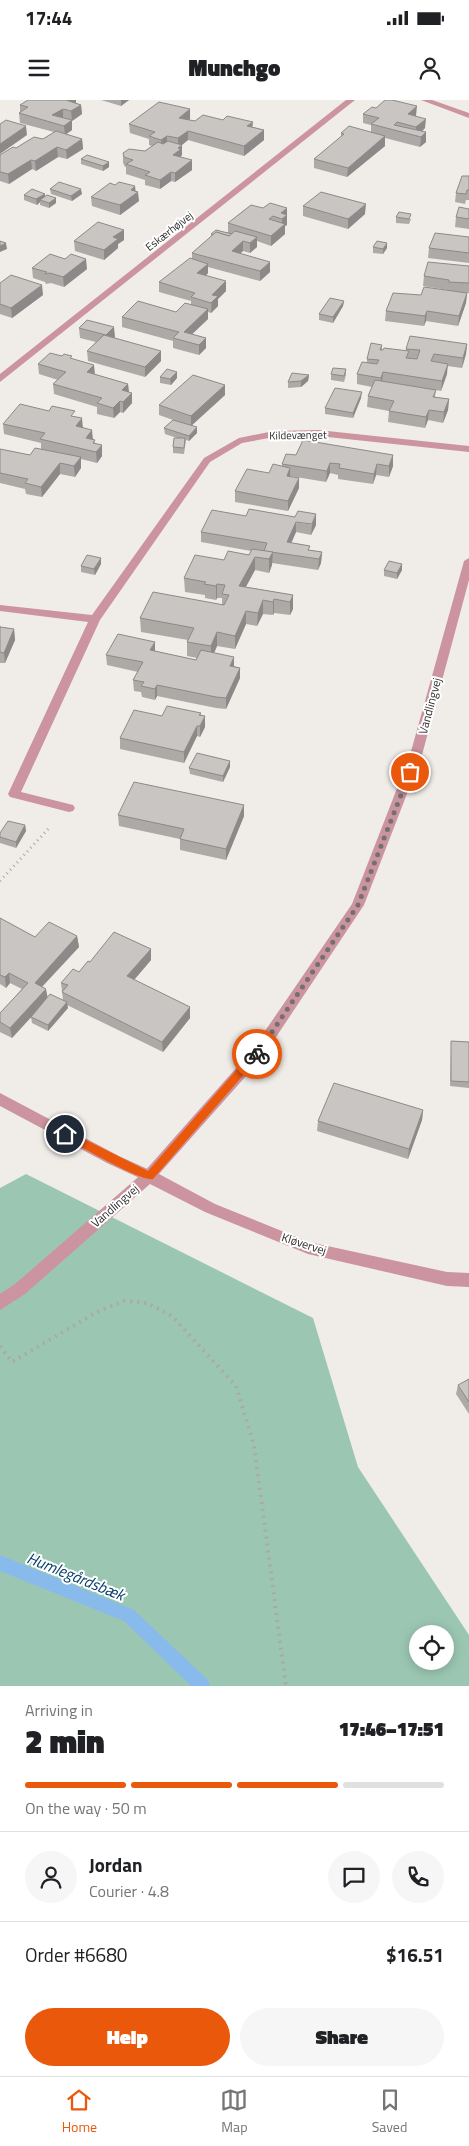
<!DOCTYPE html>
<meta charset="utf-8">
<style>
:root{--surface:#fff;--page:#f6f6f6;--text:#202124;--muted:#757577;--line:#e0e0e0;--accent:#ea580c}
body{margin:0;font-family:"Titillium Web",sans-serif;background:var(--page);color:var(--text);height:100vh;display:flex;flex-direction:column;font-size:19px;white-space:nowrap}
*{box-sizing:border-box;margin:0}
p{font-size:16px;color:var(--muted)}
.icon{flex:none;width:28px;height:28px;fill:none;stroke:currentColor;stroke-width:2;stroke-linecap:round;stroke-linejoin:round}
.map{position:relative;height:1586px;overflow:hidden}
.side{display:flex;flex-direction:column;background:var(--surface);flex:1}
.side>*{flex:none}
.fabs{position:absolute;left:409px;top:1525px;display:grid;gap:10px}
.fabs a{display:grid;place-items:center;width:45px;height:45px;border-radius:50%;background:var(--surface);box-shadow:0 2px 12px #0003;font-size:25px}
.pin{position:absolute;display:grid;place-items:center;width:42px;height:42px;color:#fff;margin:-21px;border:2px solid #fff;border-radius:50%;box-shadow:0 1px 5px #0007}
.courier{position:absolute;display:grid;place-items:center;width:50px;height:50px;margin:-25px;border:4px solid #ea580c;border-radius:50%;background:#fff;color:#222;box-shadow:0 1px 6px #0007}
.headline em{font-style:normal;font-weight:800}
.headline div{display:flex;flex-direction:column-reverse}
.headline{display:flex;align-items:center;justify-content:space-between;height:85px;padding:0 25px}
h1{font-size:32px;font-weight:800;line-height:38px}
.bar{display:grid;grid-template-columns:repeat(4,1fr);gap:8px 5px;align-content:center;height:60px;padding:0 25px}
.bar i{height:6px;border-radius:4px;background:var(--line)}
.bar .on{background:var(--accent)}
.bar p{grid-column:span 4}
.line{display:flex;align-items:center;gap:12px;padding:0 25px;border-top:1px solid var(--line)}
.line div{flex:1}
.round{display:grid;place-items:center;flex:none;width:52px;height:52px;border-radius:26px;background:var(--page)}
.primary-button{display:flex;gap:10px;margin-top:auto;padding:10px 25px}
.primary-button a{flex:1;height:58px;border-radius:30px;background:var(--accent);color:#fff;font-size:20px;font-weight:800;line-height:58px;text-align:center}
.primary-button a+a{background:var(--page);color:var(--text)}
.status{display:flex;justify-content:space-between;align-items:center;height:35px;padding:0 25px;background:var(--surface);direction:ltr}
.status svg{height:14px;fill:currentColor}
header{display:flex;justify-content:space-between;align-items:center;height:65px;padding:0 25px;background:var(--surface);font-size:22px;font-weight:800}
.dock{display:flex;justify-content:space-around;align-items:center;height:70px;border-top:1px solid var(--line);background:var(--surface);font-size:14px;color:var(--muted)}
.dock a{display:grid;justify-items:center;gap:2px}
.dock .on{color:var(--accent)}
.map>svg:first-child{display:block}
</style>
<div class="status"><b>17:44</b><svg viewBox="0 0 49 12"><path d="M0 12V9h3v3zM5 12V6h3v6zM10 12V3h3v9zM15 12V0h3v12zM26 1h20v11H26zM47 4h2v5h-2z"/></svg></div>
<header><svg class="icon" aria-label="menu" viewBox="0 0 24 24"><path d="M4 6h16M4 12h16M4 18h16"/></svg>Munchgo<svg class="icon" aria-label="person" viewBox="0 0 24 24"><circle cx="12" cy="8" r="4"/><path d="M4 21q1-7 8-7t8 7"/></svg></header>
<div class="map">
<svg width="469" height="1586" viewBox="0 0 469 1586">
<rect width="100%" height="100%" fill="#f0ede9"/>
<path fill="#9bc7b2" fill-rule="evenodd" d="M26,1074L313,1218L358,1367L469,1535V1586H0V1088ZM418,1534H445V1561H418Z"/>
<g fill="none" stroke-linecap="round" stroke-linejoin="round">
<path fill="#89baec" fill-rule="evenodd" d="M0,1455L134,1510L208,1580L210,1586H191L124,1521L0,1471Z"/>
<path stroke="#aba9a6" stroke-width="3" stroke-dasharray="1 4" stroke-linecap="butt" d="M0,781L51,726"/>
<path stroke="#aba9a6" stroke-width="4" stroke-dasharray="2 5" stroke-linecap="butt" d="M0,1246L12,1262L97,1212L124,1201L147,1203L172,1216L236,1286L254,1345L286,1586"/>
<g fill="#cb949e" fill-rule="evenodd">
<path d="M346,0H355L0,282V274Z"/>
<path d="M421,0H432L469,13V18Z"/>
<path d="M318,330L469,346V352L318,336L274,337L242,343L210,362L100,520L21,692L73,705L75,708L73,711L69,712L10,697L8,694L88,522L0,511V505L92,515L204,358L239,338L274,331Z"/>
<path d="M0,993L119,1056L154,1072L156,1076L154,1080L149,1082L144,1080L109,1064L0,1006Z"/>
</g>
<path fill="#cb949e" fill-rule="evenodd" d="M469,458V480L422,655L364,805L262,958L159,1074L215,1104L309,1142L447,1172L469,1173V1187L447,1186L308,1154L205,1112L150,1084L25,1194L0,1210V1194L15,1184L144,1072L252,950L352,804L410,655L464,461Z"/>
</g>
<g fill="#aca9a7">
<path d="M101,0H129L121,6Z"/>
<path d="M76,3L81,5L82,14L72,21V30L66,34L82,39L83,49L67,59L58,57L36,71L32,69L9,84L0,81V55L43,39L54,32L20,23L19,13L20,12V5Z"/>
<path d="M363,14L416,16L425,28L422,31L426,32V42L420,47L385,38V46L347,77L314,68V59L341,37V33L371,32V25L363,23Z"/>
<path d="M190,19L189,20L195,21L253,27L264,30V40L244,56L188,40L182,45V55L181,56V57L192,70L175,82L171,81L160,89L145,85V80L126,74V67H125L123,63V53L145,51L152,46L149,45V39L130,33L129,24Z"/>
<path d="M81,59L109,62V67L103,71L81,64Z"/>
<path d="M469,76V100H466L465,104L455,102L456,93Z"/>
<path d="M50,89L82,94L72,101L51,94Z"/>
<path d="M136,91L139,101L120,115L92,106L91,97Z"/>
<path d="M45,94V96L56,98V103L49,108L40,105V102L37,105L24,100V95Z"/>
<path d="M251,105L287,115V125L285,126V134L271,146L257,141V147L250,153L243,151L240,153L270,172L260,181L208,167V173L206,176L226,191L218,199V206L211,213L208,212V219L192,234L206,238V248L199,255L173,248V241L122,227V217L176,212L191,205V201L159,192V182L192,159V153L211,137V134L228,132V123Z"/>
<path d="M303,106L365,114L348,129L303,116Z"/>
<path d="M469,109V129L455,127L456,117Z"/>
<path d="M396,117L411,119L409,124L396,123Z"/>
<path d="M124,130V140L118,144V148L104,160L75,151L74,141Z"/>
<path d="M469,137V163L428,158L429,148Z"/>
<path d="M373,147L387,148L383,154L373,153Z"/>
<path d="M469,166V193H467L466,203L458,226L426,221L424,226L385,221L386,211L421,195L448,190L423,186L424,176Z"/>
<path d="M32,168L87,169L64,187L51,183L46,184L45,182L33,178Z"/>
<path d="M0,183L43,195L12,218L0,214Z"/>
<path d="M344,201L343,206L333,223L319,220V214Z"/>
<path d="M79,228L115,237L114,238L161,261L145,277L88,261L87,251L96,242L80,238Z"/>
<path d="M467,244L466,254L462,268L447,266V274L441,291L436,290L435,297L449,299L448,310L443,323L428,320L425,328L388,322L389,311L367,307L368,296L372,287L357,284V274L367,262V259L382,245V250L406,251V249Z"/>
<path d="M73,259L94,274L128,284L129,292L132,303L123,313L120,312L114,318L97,314V307L54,294L53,284L58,280L39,274L38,264Z"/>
<path d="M346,269V275L344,282L331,280V274Z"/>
<path d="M177,272V278L171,285L160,283V277Z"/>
<path d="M309,275L308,281L301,287L288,288V282Z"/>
<path d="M225,285V295L192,325L197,333L189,341L186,340L184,354L173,353V347L177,338L165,334L164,328L173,320L159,315V305Z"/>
<path d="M361,298L353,318L325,314V308Z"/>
<path d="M75,317L83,327L93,339L102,356L97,363L81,359V368L75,377L60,374L42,397L26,394L25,389L0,383V349L30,355L41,349V343L4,334L3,324Z"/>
<path d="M296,355L393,366L389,377L376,375L373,384L338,379V375L330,373L326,382L290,376L299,388L288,411L235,402V391L282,366V364Z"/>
<path d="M246,416L316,425L311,435L296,432L291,443L310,450L322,452L321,463L318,470L272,463V465L269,473L255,470L246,487L293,495V509L290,515L274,513L273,515L263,514L257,526L246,524L235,549L217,546L214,553L234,566L240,568V578L226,609L216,608L157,596L155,600L142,597L141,592L134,591L133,580L138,572L107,565L106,555L155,551L196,560L197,558L187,556V542L188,540L141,532L140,518L222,504V498H217L216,500L205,498V495L185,492L184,478L224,460L249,455L251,451L201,442V432Z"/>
<path d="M101,464L95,475L81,472V466Z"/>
<path d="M384,470H402L397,479L384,476Z"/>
<path d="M0,525L1,527L14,529L15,540L5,563H0Z"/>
<path d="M201,613V615L205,616V627L200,637L197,636L184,663L120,649V638L162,616Z"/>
<path d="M230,661V667L223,682L190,674L189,668Z"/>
<path d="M244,705V716L226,760L180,750V739L119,726L118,715Z"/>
<path d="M25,725L26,731L16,748L0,743V733Z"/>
<path d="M0,818L35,837L77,836L79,847L42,887L47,898L63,900L61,883L79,872L90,862L151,849V860L134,880L190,907V918L163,952L67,905L68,908L48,931L32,923L31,917L33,914L12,938L0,932V913L22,889L10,883L6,888L0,884Z"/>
<path d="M451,941L469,942V988L450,986L451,947Z"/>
<path d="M423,1010L422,1020L408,1059L317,1031L318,1021Z"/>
<path d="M469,1279V1314L456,1294L458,1285Z"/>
</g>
<g fill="#8c8a88">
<path d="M66,0H76V3L66,10Z"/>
<path d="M121,0H129L121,6Z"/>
<path d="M81,5L82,14L72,21L71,11Z"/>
<path d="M417,6L416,16L407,23L408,14Z"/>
<path d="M63,9V18L52,15Z"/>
<path d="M190,9V19L179,27V18Z"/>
<path d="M426,19L425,28L416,37V27Z"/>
<path d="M72,20V30L65,35L64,26Z"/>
<path d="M253,22L252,31L247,26Z"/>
<path d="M26,26L27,35L0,54V44Z"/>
<path d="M264,30V40L244,56V46Z"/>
<path d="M188,31V40L178,48V38Z"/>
<path d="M426,32V42L420,47L421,37Z"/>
<path d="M167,36V45L162,49L161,40Z"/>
<path d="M385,36V46L347,77L348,68Z"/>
<path d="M82,39L83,49L67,59L66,50Z"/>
<path d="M182,45V55L181,56V59L173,55L178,48Z"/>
<path d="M57,47L58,57L36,71L35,61Z"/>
<path d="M31,60L32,69L9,84L8,74Z"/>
<path d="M192,60V70L175,82V73Z"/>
<path d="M109,62V67L103,71V66Z"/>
<path d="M171,72V81L160,89V80Z"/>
<path d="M135,86L136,94L138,92L139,101L120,115V105L131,90Z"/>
<path d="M81,89L82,94L72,101L71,96Z"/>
<path d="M45,94V99L40,100V102L37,105L36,99Z"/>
<path d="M56,98V103L49,108V103Z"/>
<path d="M366,104L365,114L348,129V119Z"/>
<path d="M287,108V125L285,126V134L271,146V136L282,126V119L281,113Z"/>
<path d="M124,130V140L118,144V148L104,160V150L113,137Z"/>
<path d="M257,137V147L250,153V143Z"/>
<path d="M243,141V151L232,161V151Z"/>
<path d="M6,143L7,149L0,152V146Z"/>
<path d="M387,143V148L383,154V149Z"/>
<path d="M86,159L87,169L64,187L63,177Z"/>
<path d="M270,162V172L260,181V171Z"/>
<path d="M208,164V173L198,183L197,173Z"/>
<path d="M226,181V191L218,199V206L211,213L212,195Z"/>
<path d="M42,185L43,195L12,218L11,208Z"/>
<path d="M467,193L466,203L458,226L459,216Z"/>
<path d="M344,201L343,206L333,223V217Z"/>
<path d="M208,209V219L185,241L184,232Z"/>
<path d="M427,211L426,221L424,226L425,216Z"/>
<path d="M114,227L115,237L107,245L106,235Z"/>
<path d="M206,238V248L199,255V245Z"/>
<path d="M467,244L466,254L462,268L463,258Z"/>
<path d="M161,251V261L145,277V267Z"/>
<path d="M448,264L447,274L441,291L442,281Z"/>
<path d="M94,265L95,275L87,272Z"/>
<path d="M177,272V278L171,285L170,279Z"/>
<path d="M383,272L382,283L380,288L381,278Z"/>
<path d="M309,275L308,281L301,287V281Z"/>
<path d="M128,284L129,294L122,290Z"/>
<path d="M225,285V295L191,326V316Z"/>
<path d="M362,292L361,298L353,318V313Z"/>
<path d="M132,293V303L123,313V302Z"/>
<path d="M449,299L448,310L443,323L444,312Z"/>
<path d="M120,301V312L114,318L113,308Z"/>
<path d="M429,310L428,320L425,328L426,317Z"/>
<path d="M82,318L83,329L76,326Z"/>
<path d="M197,327V333L189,341V336Z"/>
<path d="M92,330L93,340L86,338Z"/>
<path d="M102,345V356L97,363L96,352Z"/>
<path d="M393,355V366L389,377V366Z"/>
<path d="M81,357V368L75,377L74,366Z"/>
<path d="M60,363V374L42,397L41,387Z"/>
<path d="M330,363V373L326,382L327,371Z"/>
<path d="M377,364L376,375L373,384L374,374Z"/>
<path d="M290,368V378L287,376Z"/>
<path d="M299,378V388L288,411V401Z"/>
<path d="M316,414V425L311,435L312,424Z"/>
<path d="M296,422V432L287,453V442Z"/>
<path d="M273,452L272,465L269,473V459Z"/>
<path d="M322,452L321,463L318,470L319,459Z"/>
<path d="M255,457V470L239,499V486Z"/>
<path d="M101,458V464L95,475L94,469Z"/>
<path d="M402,464V470L397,479V473Z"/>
<path d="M217,484V498L216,500V486Z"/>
<path d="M293,495V509L290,515V502Z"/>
<path d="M274,499V513L273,515V502Z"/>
<path d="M263,500V514L257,526L258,513Z"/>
<path d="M246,511V524L235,549V536Z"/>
<path d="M14,529L15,540L5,563L4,553Z"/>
<path d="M217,532V546L211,560V546Z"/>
<path d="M155,542V552L150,550Z"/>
<path d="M234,557V568L230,566Z"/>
<path d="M240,568V578L226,609V598Z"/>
<path d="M157,585V596L155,600V589Z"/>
<path d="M205,616V627L200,637V626Z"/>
<path d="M197,626V636L184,663V652Z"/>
<path d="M230,661V667L223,682V676Z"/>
<path d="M244,705V716L226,760V749Z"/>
<path d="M25,725L26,731L16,748V742Z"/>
<path d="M77,836L79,847L36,893L35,883Z"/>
<path d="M151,849V860L128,887L127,876Z"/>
<path d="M9,873L10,883L6,888L5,877Z"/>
<path d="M46,889L48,899L12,938L10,928Z"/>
<path d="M67,902L68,908L48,931V925Z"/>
<path d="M190,907V918L163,952L162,942Z"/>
<path d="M423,1010L422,1020L408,1059L409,1049Z"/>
</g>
<g fill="#c8c5c2" stroke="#8c8a88">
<path d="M28,0H66L81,5L71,11L63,9L52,15L72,20L64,26L19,13L28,7L20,5Z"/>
<path d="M385,0H392L417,6L408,14L426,19L416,27L397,22L394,25L426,32L421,37L371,24L379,18L363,14L372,7L376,8Z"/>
<path d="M159,2L190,9L179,18L195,21L203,15L223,20L227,16L253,22L247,26L264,30L244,46L188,31L178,38L167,36L161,40L149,36L155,32L129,24Z"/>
<path d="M6,20L26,26L0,44V24Z"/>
<path d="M349,26L385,36L348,68L314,59L344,34L341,33Z"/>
<path d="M56,31L82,39L66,50L57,47L35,61L31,60L8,74L0,72V55L13,47L16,48L34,37L43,39Z"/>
<path d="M168,41L182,45L178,48L181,49L173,55L192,60L175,73L171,72L160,80L145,75L150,72L126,64L133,60L124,57L123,53L129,49L145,51L158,42L163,44Z"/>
<path d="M87,55L109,62L103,66L81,59Z"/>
<path d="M462,76H469V90H467L466,94L456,93Z"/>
<path d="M59,82L81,89L71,96L50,89Z"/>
<path d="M119,82L135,86L131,90L138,92L120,105L91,97L110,83L115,85Z"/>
<path d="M32,89L45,94L36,99L24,95Z"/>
<path d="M321,92L366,104L348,119L303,106Z"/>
<path d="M47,95L56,98L49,103L40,100Z"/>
<path d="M270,103L287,108L281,113L287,115L282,119L273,116L269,119L285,124L271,136L228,123L251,105L263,108Z"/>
<path d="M459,107L469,109V119L456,117Z"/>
<path d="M399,112L411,114L409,119L396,117Z"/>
<path d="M98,122L124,130L113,137L118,139L104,150L74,141Z"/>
<path d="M216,130L232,134L229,136L216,132L213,135L211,134Z"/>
<path d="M235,131L257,137L250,143L243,141L232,151L270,162L260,171L192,153L216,132L229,136Z"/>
<path d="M435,133L469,137V153L429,148Z"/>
<path d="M0,141L6,143L0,146Z"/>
<path d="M377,141L387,143L383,149L373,147Z"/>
<path d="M50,154L65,159L71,154L86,159L63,177L50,173L45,174L47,172L32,168Z"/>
<path d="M190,158L208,164L197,173L226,181L212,195L218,196L211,203L191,197L195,193L159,182Z"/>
<path d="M428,162L469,166V183L449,182V180L424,176Z"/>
<path d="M11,175L42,185L11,208L0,204V183Z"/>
<path d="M424,187L467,193L459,216L427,211L425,216L386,211L393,193L421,195Z"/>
<path d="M330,198L344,201L333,217L319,214Z"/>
<path d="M138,201L176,212L185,203L208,209L184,232L206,238L199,245L173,238L179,232L122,217Z"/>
<path d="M87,220L114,227L106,235L79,228Z"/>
<path d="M104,235L161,251L145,267L87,251Z"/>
<path d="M410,236L467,244L463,258L434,254L431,261L448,264L442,281L383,272L381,278L357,274L362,262L377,264L379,260L367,259L371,243L382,245L380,250H383L384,248L409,251L406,258L417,259L420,250L406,249Z"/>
<path d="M50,253L62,256L64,254L72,256L70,258L94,265L87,272L128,284L122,290L132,293L123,302L120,301L113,308L97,303L102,298L53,284L66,272L38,264Z"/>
<path d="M333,268L346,269L344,276L331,274Z"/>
<path d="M167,269L177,272L170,279L160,277Z"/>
<path d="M292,273L309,275L301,281L288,282Z"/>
<path d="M193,275L225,285L191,316L159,305Z"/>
<path d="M375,280L436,290L433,297L449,299L444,312L429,310L426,317L389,311L394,301L368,296Z"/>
<path d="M335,288L362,292L353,313L325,308Z"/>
<path d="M20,304L49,311L52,306L75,311L71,316L82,318L76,326L92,330L86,338L95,340L93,343L102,345L96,352L40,339L45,333L3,324Z"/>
<path d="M173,320L197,327L189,336L164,328Z"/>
<path d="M174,338H185L184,348L173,347Z"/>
<path d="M303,340L393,355L389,366L377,364L374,374L339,368L340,364L330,363L327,371L282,364L286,354L296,355Z"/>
<path d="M35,348L81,357L74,366L60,363L41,387L25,383L28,379L0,373V349L30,355Z"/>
<path d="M273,364L290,368L287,376L299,378L288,401L235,391L247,369L269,373Z"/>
<path d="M249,409L295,417L298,411L316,414L312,424L296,422L287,442L310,446L308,450L322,452L319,459L264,451L267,443L201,432L212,410L246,416Z"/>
<path d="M252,449L273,452L269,459L255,457L239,486L293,495L290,502L274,499L273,502L263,500L258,513L246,511L235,536L217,532L211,546L187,542L194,528L140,518L153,492L224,505L229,495L222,494L225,485L217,484L216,486L204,484L206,482L184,478L195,455L224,460L228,451L249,455Z"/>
<path d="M87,455L101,458L94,469L81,466Z"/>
<path d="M389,461L402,464L397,473L384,470Z"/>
<path d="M0,527L14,529L4,553L0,552Z"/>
<path d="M118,534L155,542L150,550L196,560L201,550L234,557L230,566L240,568L226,598L216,597L157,585L155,589L141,586L144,582L133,580L143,562L106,555Z"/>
<path d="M167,606L201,613L199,615L205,616L200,626H197L184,652L120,638L134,610L162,616Z"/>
<path d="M197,653L230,661L223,676L189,668Z"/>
<path d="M134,682L244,705L226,749L180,739L184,729L118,715Z"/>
<path d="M8,721L25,725L16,742L0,737V733Z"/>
<path d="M0,818L35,837L49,822L77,836L35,883L46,889L10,928L0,922V913L28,883L9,873L5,877L0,875Z"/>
<path d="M114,832L151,849L127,876L190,907L162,942L62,892L68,885L61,883L73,869L79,872L88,861L90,862Z"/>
<path d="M50,894L67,902L48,925L31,917Z"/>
<path d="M451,941L469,942V982L451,981Z"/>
<path d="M334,983L423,1010L409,1049L318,1021Z"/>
<path d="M469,1279V1302L458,1285Z"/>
</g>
<path fill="#ea580c" d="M257,950L261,954L260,956L153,1079C141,1082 76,1044 62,1036L60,1034L65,1030L68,1031L148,1071L253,951Z"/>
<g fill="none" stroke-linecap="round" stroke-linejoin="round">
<path stroke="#73706e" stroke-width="5" stroke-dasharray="0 9" d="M257,954L358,805L410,672"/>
</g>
<g text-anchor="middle" stroke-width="4" stroke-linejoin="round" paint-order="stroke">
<g font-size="11" fill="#2f2d2c" stroke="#fff">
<text transform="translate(169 131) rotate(-38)" y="4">Eskærhøjvej</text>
<text transform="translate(298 335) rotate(-1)" y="4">Kildevænget</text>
</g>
<g font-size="12" fill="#2f2d2c" stroke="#fff">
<text transform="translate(430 606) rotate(-75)" y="4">Vandlingvej</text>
<text transform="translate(115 1106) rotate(-41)" y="4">Vandlingvej</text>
<text transform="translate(304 1144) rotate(18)" y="4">Kløvervej</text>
</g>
<g font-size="16" font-style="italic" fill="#063e6b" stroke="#fff">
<text transform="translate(76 1476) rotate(22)" y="6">Humlegårdsbæk</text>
</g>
</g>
</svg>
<div class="fabs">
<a><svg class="icon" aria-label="locate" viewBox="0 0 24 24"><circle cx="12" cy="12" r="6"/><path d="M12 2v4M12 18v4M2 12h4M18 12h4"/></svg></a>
</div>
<div class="pin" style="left:410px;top:672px;background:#ea580c"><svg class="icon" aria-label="bag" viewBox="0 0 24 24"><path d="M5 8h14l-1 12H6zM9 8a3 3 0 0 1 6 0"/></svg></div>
<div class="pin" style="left:65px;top:1034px;background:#1f2937"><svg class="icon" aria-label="home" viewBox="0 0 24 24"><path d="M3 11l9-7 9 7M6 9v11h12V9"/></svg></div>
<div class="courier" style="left:257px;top:954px"><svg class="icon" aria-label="bike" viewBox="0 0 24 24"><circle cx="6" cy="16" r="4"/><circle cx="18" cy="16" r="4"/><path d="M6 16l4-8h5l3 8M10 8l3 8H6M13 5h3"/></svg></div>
</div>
<section class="side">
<div class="headline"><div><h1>2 min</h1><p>Arriving in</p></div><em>17:46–17:51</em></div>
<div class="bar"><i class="on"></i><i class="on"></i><i class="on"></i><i></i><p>On the way · 50 m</p></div>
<div class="line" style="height:90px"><a class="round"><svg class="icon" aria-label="person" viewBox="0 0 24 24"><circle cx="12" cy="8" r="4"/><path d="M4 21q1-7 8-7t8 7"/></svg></a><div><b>Jordan</b><p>Courier · 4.8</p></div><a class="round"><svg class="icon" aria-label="chat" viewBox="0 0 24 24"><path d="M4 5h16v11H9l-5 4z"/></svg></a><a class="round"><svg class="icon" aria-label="phone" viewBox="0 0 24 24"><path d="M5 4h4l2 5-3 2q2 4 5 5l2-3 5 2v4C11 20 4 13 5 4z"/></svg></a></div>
<div class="line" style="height:65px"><div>Order #6680</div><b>$16.51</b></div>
<div class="primary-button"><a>Help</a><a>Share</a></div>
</section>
<nav class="dock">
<a class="on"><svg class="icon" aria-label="home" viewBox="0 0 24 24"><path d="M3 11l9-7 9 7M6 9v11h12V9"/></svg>Home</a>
<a><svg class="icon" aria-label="map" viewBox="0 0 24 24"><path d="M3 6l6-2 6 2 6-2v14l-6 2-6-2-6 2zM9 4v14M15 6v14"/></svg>Map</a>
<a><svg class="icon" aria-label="saved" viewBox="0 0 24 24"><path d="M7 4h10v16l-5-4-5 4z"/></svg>Saved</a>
</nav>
